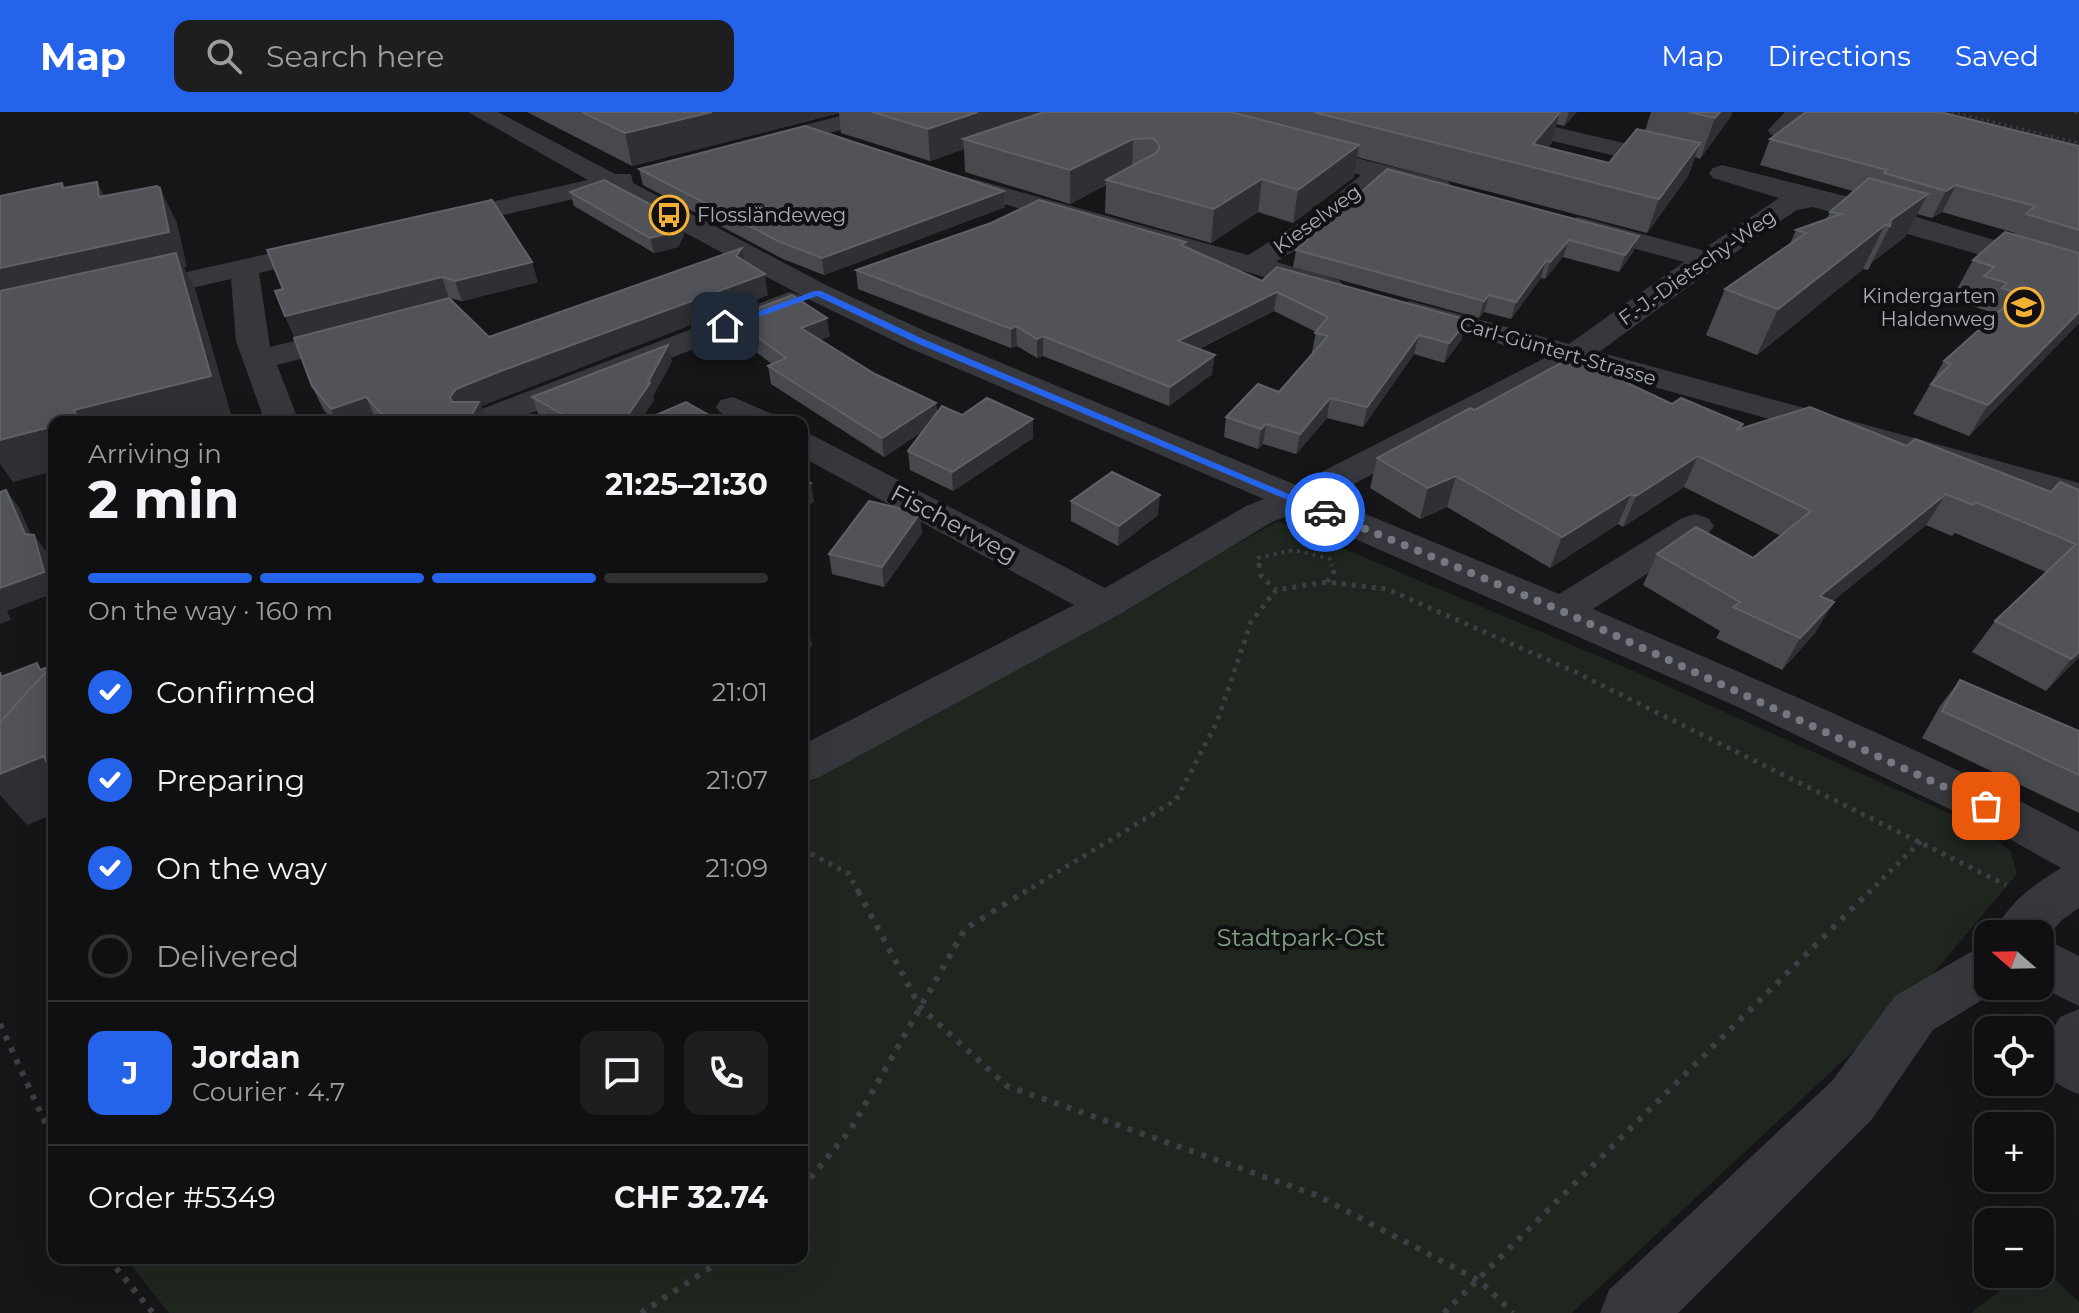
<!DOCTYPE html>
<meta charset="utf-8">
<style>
:root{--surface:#101012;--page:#1e1e20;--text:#f1f3f6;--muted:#9c9d9f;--line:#303032;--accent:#2563eb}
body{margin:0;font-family:Montserrat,sans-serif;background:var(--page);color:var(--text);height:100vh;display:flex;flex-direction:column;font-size:30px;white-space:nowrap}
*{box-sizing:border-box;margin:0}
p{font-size:26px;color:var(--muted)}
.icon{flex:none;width:44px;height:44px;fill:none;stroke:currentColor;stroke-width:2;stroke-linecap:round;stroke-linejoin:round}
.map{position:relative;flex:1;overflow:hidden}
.side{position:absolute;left:48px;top:304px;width:760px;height:848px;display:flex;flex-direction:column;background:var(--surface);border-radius:16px;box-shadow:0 8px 32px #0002,0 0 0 2px var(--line)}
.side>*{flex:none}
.needle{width:52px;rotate:290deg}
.controls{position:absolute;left:1974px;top:808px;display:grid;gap:16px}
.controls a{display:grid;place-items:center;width:80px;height:80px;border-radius:16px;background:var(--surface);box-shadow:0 8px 32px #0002,0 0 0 2px var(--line);font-size:40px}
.pin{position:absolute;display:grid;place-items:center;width:68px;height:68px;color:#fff;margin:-34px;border-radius:16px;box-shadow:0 4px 12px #0006}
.courier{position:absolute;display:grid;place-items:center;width:80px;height:80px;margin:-40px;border:6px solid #2563eb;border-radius:50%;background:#fff;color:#222;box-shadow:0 2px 10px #0007}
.headline em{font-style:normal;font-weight:700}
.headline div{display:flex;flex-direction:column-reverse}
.headline{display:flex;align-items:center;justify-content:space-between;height:136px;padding:0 40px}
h1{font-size:52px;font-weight:700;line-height:60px}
.bar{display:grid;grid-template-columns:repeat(4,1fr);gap:12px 8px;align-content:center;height:96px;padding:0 40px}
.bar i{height:10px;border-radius:6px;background:var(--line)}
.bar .active{background:var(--accent)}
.bar p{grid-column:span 4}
.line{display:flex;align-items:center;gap:20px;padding:0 40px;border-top:2px solid var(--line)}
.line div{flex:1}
.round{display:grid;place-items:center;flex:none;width:84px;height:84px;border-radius:16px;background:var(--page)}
ol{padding:0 40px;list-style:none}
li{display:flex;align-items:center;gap:24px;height:88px}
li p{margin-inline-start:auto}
li .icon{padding:8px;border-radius:50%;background:var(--accent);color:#fff;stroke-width:4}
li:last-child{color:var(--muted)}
li i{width:44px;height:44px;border:4px solid var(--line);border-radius:50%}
header{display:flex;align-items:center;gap:48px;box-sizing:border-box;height:112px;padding:0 40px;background:var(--accent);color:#fff}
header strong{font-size:38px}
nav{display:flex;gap:44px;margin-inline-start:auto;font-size:28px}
.search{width:560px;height:72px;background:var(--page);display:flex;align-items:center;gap:20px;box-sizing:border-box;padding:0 28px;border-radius:16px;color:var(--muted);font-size:30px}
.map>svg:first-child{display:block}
</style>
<header>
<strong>Map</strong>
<div class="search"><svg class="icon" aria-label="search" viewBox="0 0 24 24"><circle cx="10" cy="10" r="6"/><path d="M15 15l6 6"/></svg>Search here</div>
<nav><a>Map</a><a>Directions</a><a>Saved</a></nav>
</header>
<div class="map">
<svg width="2079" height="1201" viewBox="0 0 2079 1201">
<rect width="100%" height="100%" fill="#161618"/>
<path fill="#222225" d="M1906,0H2079V41Z"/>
<g fill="#1e261f">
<path d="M1278,409L1634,559L1984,717L2011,740L2017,762L1920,877L1572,1201H169L125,1146H802V675Z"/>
<path d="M2040,1153L2079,1190V1201H1971L2022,1162H2040Z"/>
</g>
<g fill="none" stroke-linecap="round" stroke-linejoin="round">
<g stroke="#3d3f44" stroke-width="3" stroke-dasharray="2 4" stroke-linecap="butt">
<path d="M1952,0L2079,31"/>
<path d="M2075,0L2079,3"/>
</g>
<path stroke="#3d3f44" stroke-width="4" stroke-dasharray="3 5" stroke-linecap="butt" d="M1259,454L1258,446L1294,438L1330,447L1332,454"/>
<g stroke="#3d3f44" stroke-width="5" stroke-dasharray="4 6" stroke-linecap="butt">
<path d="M1259,452L1261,464L1276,478"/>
<path d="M1327,470L1334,459L1332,452"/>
<path d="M802,737L849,762L859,781"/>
<path d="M1023,781L1176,688L1217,610L1251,510L1276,478L1327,470L1387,477L1573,559L2006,773"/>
<path d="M1868,781L1921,729"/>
</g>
<g stroke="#3d3f44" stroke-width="6" stroke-dasharray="5 8" stroke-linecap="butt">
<path d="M858,779L920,895L1007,974L1316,1083L1480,1169L1513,1201"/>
<path d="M0,912L54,1030"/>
<path d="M802,1076L851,1017L965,817L1026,779"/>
<path d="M108,1146L153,1201"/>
<path d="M641,1201L725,1146"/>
<path d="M1444,1201L1870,779"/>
</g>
<g fill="#37383d" fill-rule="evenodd">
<path d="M468,0H498L615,62H631L633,71L828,174L929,221L1296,373L1547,245L1399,204L1395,198L1399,192L1410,189L1569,232L1684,150L1569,119L1565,113L1569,107L1579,105L1702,138L1779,86L1713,66L1709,61L1713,56L1722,53L1849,85L2079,153V171L1813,95L1797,98L1761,122L1599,240L2079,371V393L1579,254L1327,386L1559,482L1682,406L1695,402L1708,406L1714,414L1708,422L1593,497C1756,568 1923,636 2079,720V796L2062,808L2045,827L2079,844V894L2038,874L2040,822H1993C2008,791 2032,774 2061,756L1997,720L1738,595L1296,401L1272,410L1120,502L818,666L802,671V633L1074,493L802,345V321L814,324L1105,476L1246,394L1264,387L907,235L806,186L608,79L439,118L429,116L425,110L429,104L588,68Z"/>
<path d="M855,0H894L890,5L758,40L746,33L749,28Z"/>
<path d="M1448,0H1491L1688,46L1692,51L1679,59L1452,5Z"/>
<path d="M1785,0H1810L1789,23H1771L1768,18Z"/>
<path d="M1297,31L1448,69L1452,75L1439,83L1385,69L1335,113L1276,150L1339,168L1344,174L1339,180L1329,183L939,74L935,68L948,60L1248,143L1315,101L1361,63L1288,43L1285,38Z"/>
<path d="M330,128L340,130L344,136L340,142L259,161L270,235L356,214L367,216L372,223L367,230L277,253L299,310H265L236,229L231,167L131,190L120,187L116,181L120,175Z"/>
<path d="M789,180L800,183L804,189L800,195L508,310H461L466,303Z"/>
<path d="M733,285L774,303L779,310C757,310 730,315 716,295L721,288Z"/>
<path d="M1988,834V874H2005L1933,918L1872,1007L1678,1201H1600L1609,1178L1832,969L1895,884L1969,841Z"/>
<path d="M2079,897V982C2030,963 2036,944 2060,905Z"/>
</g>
</g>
<g fill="#47494d">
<path d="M527,0H1577L1564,14L1556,12L1551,32L1547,35L1609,51L1645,19L1651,0H1732L1731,4L1700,47L1695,45L1688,64L1647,121L1357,45L1354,65L1293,111L1258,100L1211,131L1105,101L1106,73L1070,92L965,60L964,37L930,49L841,21L839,1L632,54Z"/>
<path d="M1770,27L2079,34V212H2078L1969,324L1913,302L1944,249L1991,207L1985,205L1988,199L1968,193L1974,182L1957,177L1973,148L2014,123L2015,121L1942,100L1932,106L1917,102L1905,125L1872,150L1868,158L1863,157L1757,243L1706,223L1725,177L1790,132L1796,118L1826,108L1830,100L1853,79L1760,53Z"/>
<path d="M639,57L1004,79L1005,95L824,163L783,147L643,73Z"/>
<path d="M570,80L680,108L684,123L678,135L654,141L574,94Z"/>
<path d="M1639,124L1633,140L1619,160L1563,145L1545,167L1541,166L1511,207L1484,200L1479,206L1293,155L1296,138Z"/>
<path d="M1186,136L1262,169L1462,227L1444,251L1414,242L1363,315L1327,306L1296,342L1263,332L1258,337L1224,325L1226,305L1279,280L1314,240H1312L1316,220L1274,199L1199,237L1212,262L1169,294L1043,244L1037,246L1017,234L1011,236L858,177L856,158Z"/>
<path d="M267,138L538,170L462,189L449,186L295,226L285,204L283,177Z"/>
<path d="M744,148L768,183L481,294L487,310H378L376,308L369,310H334L323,297L312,274L489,225Z"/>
<path d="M732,206L830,224L820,228L875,262L936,291L937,301L1033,307V326L953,379L910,358L908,339L923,319L884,345L771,272L768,254L772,252L735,224Z"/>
<path d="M672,249L653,284L654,288L639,310H553L538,302L532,285Z"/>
<path d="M1672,292L1743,312L1741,317L1907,334L2051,380L2079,378V545L2046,579L1972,540L1995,509L2046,460L1955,421L1952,424L1926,413L1833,489L1815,521L1782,558L1716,526L1720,519L1643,473L1657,442L1753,446L1781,424L1684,375L1623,415L1618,412L1550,456L1447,395L1420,407L1370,376L1377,346Z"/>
<path d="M1071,389L1158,403L1118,434L1071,409Z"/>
<path d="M922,421L884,475L832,462L829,442Z"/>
<path d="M1960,568L2079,619V701L1922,626L1940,594Z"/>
</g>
<g fill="#2f3033">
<path d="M712,0H838L839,1L632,54L625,21Z"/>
<path d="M978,0H1072L963,27L964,37L930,49L928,17Z"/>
<path d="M1560,0L1551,32L1532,55L1533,32Z"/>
<path d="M1569,0H1577L1564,14Z"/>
<path d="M1720,0H1732L1731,4L1700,47L1715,6Z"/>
<path d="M1133,27L1132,59L1106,68V73L1070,92V58Z"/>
<path d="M1700,31L1688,64L1647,121L1659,87Z"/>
<path d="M1359,33L1354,65L1293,111L1298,78Z"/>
<path d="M1262,67L1258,100L1211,131L1214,97Z"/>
<path d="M97,70L115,104L99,85Z"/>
<path d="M1956,73L1942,100L1932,106L1946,79Z"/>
<path d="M160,76L177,111L187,155L184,156L195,176L231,302L198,310H70L0,197V156Z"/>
<path d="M1004,79L1005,95L824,163L822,146Z"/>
<path d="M1928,82L1905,125L1872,150L1890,114L1891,108Z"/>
<path d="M680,108L684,123L678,135L654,141L650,126Z"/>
<path d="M1885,113L1863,157L1757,243L1778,197Z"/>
<path d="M1639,124L1633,140L1619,160L1625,143Z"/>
<path d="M1569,128L1563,145L1545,167L1550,150Z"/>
<path d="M742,136L746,157L736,144Z"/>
<path d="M1546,149L1541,166L1511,207L1516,190Z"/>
<path d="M532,150L538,170L462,189L455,169Z"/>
<path d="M765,162L768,183L481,294L487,310H473L471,304L459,308L450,285L456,277L498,260Z"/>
<path d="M442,165L449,186L295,226L285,204Z"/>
<path d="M1277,180L1274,199L1176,248L1178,229Z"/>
<path d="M1489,183L1484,200L1479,206L1484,189Z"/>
<path d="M2079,200V209L2078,212L1969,324L1988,293Z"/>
<path d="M827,206L830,224L804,234L801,216Z"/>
<path d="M1468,208L1462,227L1444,251L1449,231Z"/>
<path d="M1016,214L1017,234L1011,236V217Z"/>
<path d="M1419,223L1414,242L1363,315L1367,295Z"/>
<path d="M1043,224V244L1037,246V227Z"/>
<path d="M668,233L672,249L653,284L654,288L639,310H623L648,270Z"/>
<path d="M1215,243L1212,262L1169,294L1170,275Z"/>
<path d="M366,285L376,308L369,310H337L331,297Z"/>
<path d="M1330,286L1327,306L1296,342L1300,322Z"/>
<path d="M936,291L937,310L884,345L882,326Z"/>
<path d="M595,303L597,310H576Z"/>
<path d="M1033,307V326L953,379L952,360Z"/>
<path d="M1266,312L1263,332L1258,337L1261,317Z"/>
<path d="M54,314V359L13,370L0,352V328Z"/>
<path d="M1698,344L1684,375L1623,415L1636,384Z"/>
<path d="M1456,364L1447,395L1420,407L1428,376Z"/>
<path d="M811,371L814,390L802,398V377Z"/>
<path d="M6,378L20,397L37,437L34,423L48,442L54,465V481L7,499L11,508L0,512V476L25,422Z"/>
<path d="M1631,382L1618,412L1550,456L1562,425Z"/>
<path d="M1946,382L1926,413L1801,515L1820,484Z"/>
<path d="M1160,383L1158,403L1118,434L1119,414Z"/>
<path d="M920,401L922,421L884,475L882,455Z"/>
<path d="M1834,490L1815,521L1782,558L1800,526Z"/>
<path d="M808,513L812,534L802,541V517Z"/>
<path d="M2079,540V545L2046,579L2071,547Z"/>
<path d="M44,644L54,656V702L27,713L0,683V662Z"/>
</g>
<g fill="#525359" stroke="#5f6168" stroke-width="2">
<path d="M582,0H712L625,21Z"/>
<path d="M872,0H978L928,17Z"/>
<path d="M1044,0H1231L1359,33L1298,78L1262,67L1214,97L1106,68L1156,41L1160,34L1153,26L1133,27L1070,58L963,27Z"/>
<path d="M1313,0H1560L1533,32L1609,51L1637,17L1700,31L1659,87Z"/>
<path d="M1689,0H1720L1715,6Z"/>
<path d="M1806,0H1940L2079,34V118L2026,102L2035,94L1956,73L1946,79L1884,61L1887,58L1770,27Z"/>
<path d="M805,14L1004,79L822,146L780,130L639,57Z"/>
<path d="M1387,57L1639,124L1625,143L1569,128L1550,150L1546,149L1516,190L1489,183L1484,189L1296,138Z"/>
<path d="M1869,66L1928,82L1891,108L1890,114L1885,113L1778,197L1725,177L1806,121L1796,118L1841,102L1830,100Z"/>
<path d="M604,68L680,108L674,120L650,126L570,80Z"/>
<path d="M97,70L99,85L157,74L160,76L169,120L0,156V84L62,71L63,76Z"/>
<path d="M492,88L532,150L455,169L442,165L285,204L275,179L283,177L267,138Z"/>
<path d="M1039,88L1186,130L1181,133L1262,169L1277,155L1468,208L1449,231L1419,223L1367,295L1330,286L1300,322L1266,312L1261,317L1226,305L1258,272L1279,280L1328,224L1315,221L1328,205L1277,180L1178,229L1215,243L1170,275L1043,224L1037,227L1016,214L1011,217L856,158L991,111Z"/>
<path d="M2005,120L2079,141V200L1988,293L1931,272L1951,252L1944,249L2019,182L2002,176L2007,171L1984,164L1994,155L1973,148Z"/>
<path d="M742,136L736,144L765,162L498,260L456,277L450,285L452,290H479L471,304L480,310H389L366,285L331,297L312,274L294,226L449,186L489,225Z"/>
<path d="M176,141L211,264L74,298L78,308L70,310H54V314L0,328V179Z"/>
<path d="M792,183L827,206L801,216L875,262L936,291L882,326L768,254L786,246L732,206Z"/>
<path d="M668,233L648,270L650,271L623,310H607L595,303L576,310L532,285Z"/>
<path d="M1572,245L1672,292L1681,286L1743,312L1736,318L1810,295L1907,334L1915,327L2051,380L2060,370L2079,378V540L2071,547L1995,509L2076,432L1975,390L1973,393L1946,382L1820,484L1834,490L1800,526L1733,495L1740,490L1657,442L1696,415L1753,446L1811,399L1698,344L1636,384L1631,382L1562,425L1456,364L1428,376L1377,346L1470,296L1475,298Z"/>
<path d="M987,286L1033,307L952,360L908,339L942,294L962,303Z"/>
<path d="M686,290L721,310H640Z"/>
<path d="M1112,360L1160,383L1119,414L1071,389Z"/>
<path d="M802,366L811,371L802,377Z"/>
<path d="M6,378L25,422L34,423L44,460L0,476V380Z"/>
<path d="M869,389L920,401L882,455L829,442Z"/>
<path d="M802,510L808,513L802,517Z"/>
<path d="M54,550V658L50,659L44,644L0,662V610Z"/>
<path d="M37,551L40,558L51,554L0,610V560L1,565Z"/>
<path d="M1960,568L2079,619V663L1942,599Z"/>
</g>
<path fill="#2563eb" d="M814,179H821L921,226L1331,400L1321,402L914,230L817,184L728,216L720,214Z"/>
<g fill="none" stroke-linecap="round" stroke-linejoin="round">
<path stroke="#757880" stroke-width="8" stroke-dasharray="0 14.4" d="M1325,400L1562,499L1986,694"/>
</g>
<defs>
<symbol id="bus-ring" viewBox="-11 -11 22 22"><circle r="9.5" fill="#111113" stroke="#f2b134" stroke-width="1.5"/><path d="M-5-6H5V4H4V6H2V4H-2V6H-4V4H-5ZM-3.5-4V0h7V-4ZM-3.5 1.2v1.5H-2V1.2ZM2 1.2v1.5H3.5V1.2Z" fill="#f2b134"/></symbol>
<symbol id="school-ring" viewBox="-11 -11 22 22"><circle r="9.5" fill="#111113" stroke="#f2b134" stroke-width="1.5"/><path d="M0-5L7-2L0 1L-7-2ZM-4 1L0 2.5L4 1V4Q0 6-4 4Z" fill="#f2b134"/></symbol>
</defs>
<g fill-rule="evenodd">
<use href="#bus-ring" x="647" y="81" width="44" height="44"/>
<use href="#school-ring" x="2002" y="173" width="44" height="44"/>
</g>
<g text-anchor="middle" stroke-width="8" stroke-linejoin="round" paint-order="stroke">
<g font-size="20" fill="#a8adb8" stroke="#111113" text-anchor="start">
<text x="697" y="110">Flossländeweg</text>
<text x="1996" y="191" text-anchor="end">Kindergarten<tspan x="1996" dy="23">Haldenweg</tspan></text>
</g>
<g font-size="20" fill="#a8adb8" stroke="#111113">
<text transform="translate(1317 107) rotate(-36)" y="7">Kieselweg</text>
<text transform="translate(1697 155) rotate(-35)" y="7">F.-J.-Dietschy-Weg</text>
<text transform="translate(1558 239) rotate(16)" y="7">Carl-Güntert-Strasse</text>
</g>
<g font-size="24" fill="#a8adb8" stroke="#111113">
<text transform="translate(954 412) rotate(28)" y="8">Fischerweg</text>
</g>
<g font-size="24" fill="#7fa381" stroke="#111113">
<text x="1301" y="834">Stadtpark-Ost</text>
</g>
</g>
</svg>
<div class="controls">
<a><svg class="needle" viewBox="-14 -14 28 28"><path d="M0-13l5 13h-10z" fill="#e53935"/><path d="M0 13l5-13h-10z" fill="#9c9d9f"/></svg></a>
<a><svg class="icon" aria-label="locate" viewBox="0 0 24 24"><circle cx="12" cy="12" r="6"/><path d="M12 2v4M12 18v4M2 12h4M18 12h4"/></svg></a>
<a>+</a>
<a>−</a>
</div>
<div class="pin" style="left:1986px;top:694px;background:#ea580c"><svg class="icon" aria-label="bag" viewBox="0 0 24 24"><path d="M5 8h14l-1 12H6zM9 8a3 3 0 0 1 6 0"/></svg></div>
<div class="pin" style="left:725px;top:214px;background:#1f2937"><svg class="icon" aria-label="home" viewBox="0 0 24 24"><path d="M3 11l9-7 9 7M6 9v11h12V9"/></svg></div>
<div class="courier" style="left:1325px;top:400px"><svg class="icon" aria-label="car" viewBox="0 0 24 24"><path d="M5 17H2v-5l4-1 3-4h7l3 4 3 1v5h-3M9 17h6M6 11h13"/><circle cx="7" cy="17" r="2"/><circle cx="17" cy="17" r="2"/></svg></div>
<section class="side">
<div class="headline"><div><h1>2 min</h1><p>Arriving in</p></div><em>21:25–21:30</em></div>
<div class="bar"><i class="active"></i><i class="active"></i><i class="active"></i><i></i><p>On the way · 160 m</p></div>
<ol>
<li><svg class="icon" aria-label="check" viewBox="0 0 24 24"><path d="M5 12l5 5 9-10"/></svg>Confirmed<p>21:01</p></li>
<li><svg class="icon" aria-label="check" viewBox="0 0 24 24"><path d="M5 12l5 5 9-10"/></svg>Preparing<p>21:07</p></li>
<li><svg class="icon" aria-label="check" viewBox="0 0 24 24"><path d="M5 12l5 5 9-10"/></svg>On the way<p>21:09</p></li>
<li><i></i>Delivered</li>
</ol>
<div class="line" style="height:144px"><b class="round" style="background:var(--accent);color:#fff">J</b><div><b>Jordan</b><p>Courier · 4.7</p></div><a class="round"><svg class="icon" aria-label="chat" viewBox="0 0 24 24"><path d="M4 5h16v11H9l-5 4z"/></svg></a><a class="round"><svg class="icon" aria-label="phone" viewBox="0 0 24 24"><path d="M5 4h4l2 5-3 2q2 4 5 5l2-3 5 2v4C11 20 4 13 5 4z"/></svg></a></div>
<div class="line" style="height:104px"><div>Order #5349</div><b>CHF 32.74</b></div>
</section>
</div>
